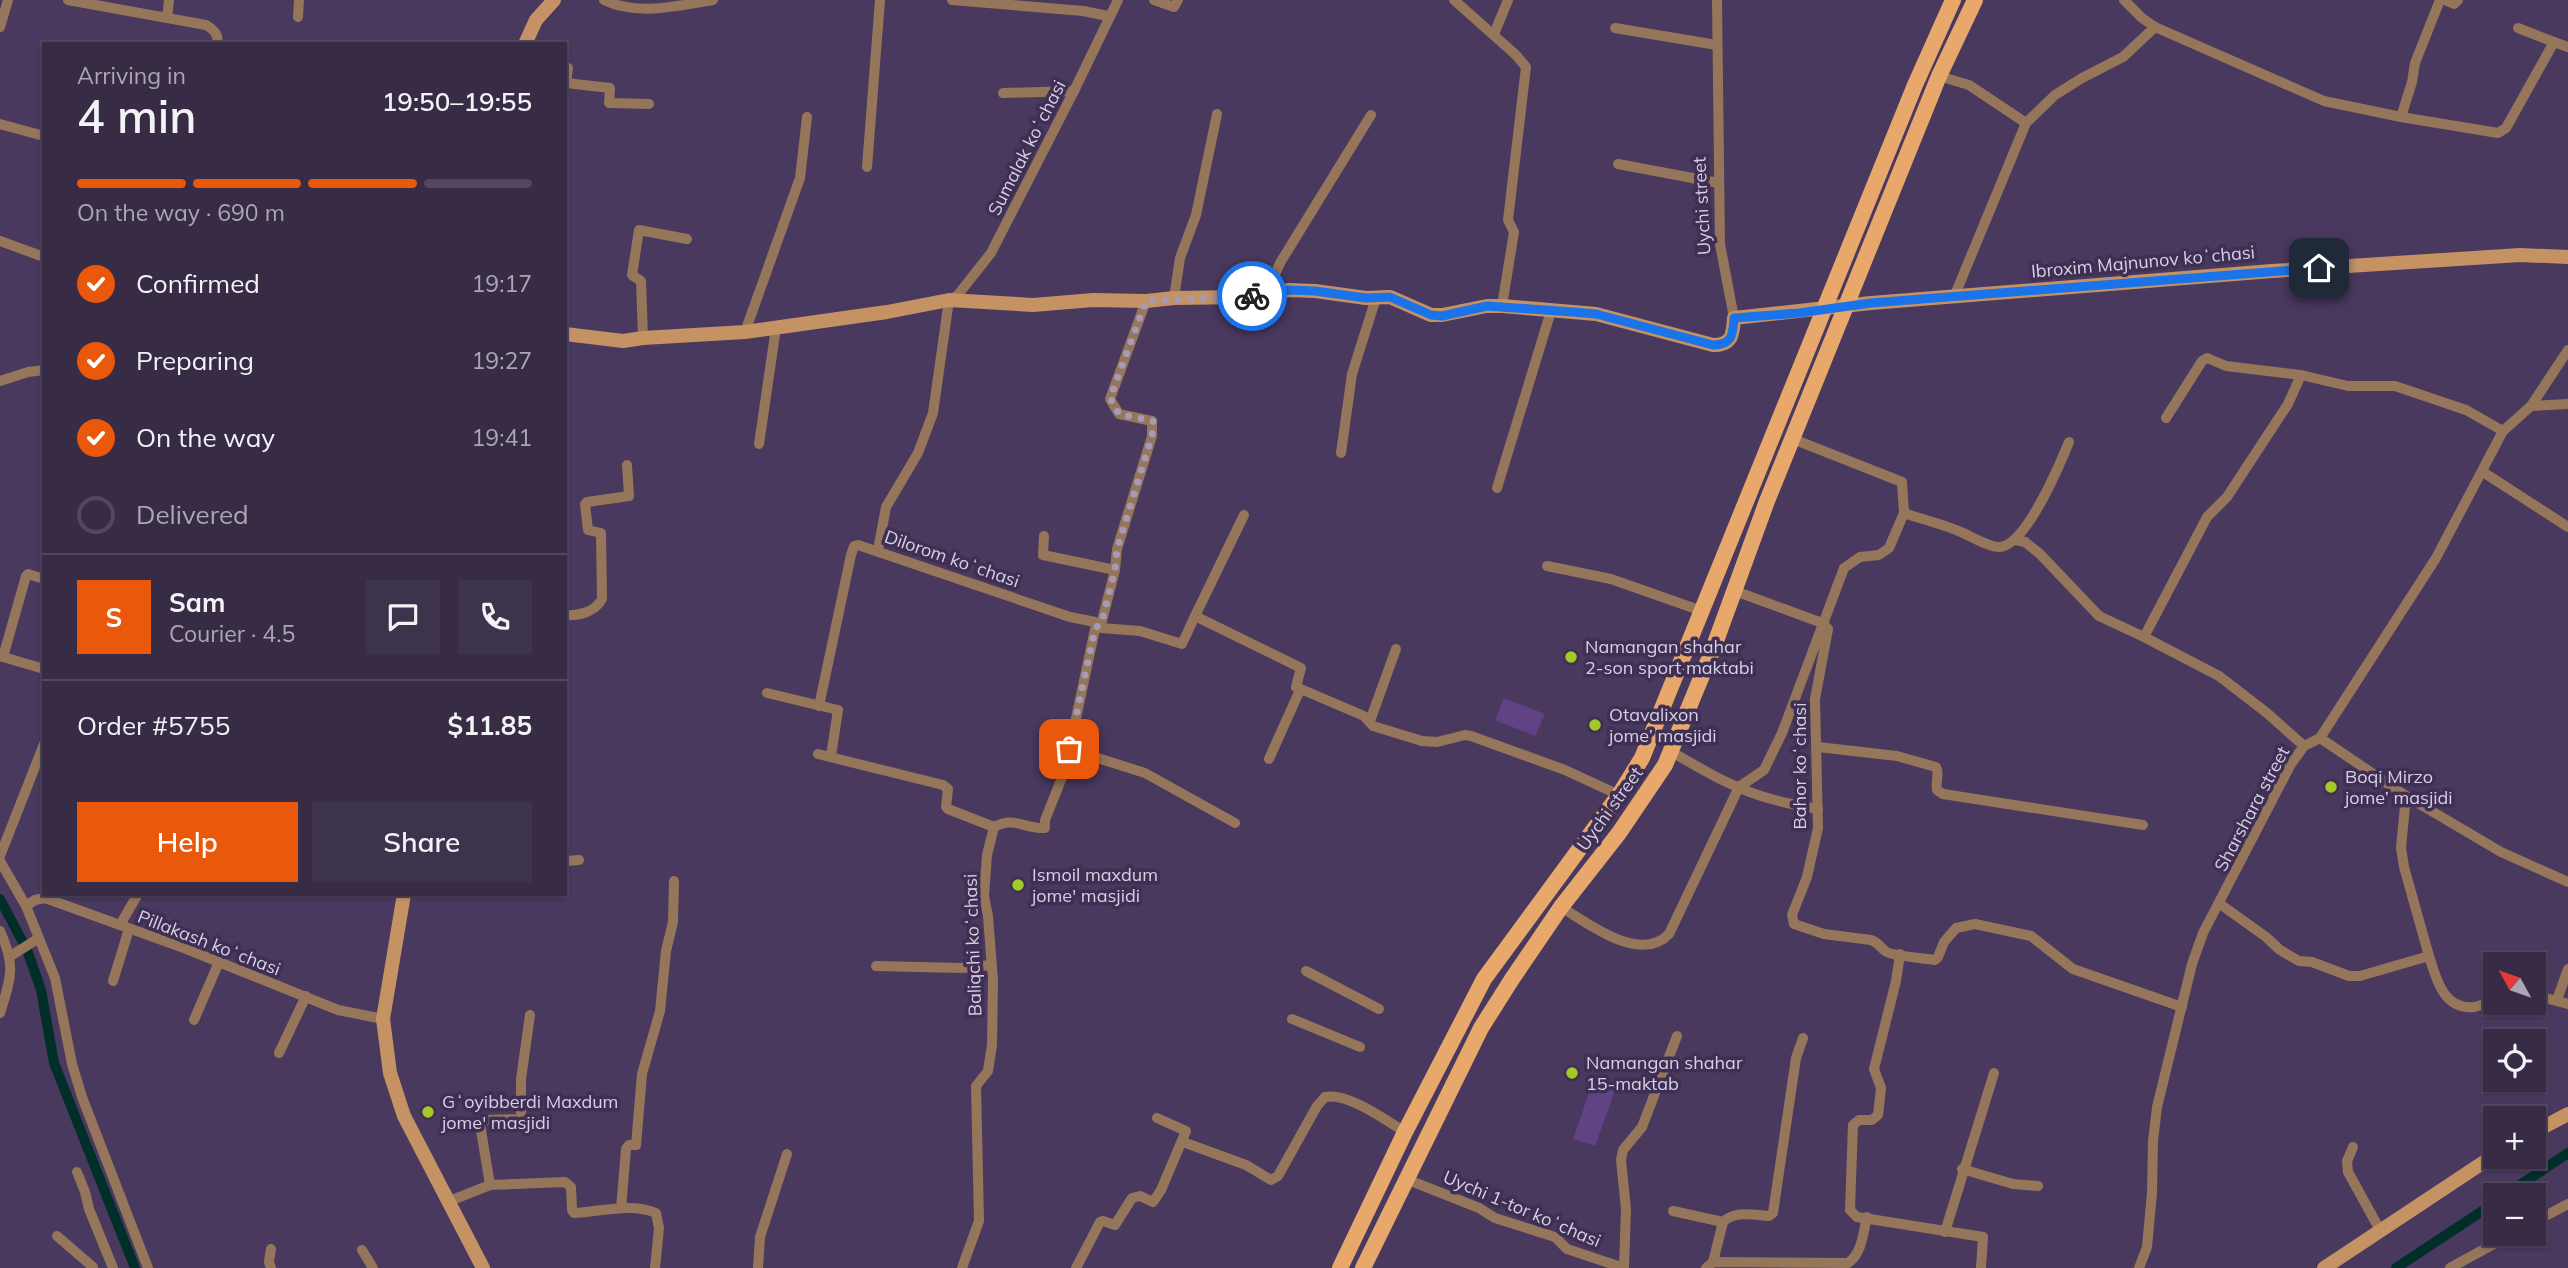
<!DOCTYPE html>
<meta charset="utf-8">
<style>
:root{--surface:#372b46;--page:#3e334d;--text:#f1f3f6;--muted:#aaa7b3;--line:#51475f;--accent:#ea580c}
body{margin:0;font-family:Mulish,sans-serif;background:var(--page);color:var(--text);height:100vh;display:flex;flex-direction:column;font-size:26px;white-space:nowrap}
*{box-sizing:border-box;margin:0}
p{font-size:23px;color:var(--muted)}
.icon{flex:none;width:38px;height:38px;fill:none;stroke:currentColor;stroke-width:2;stroke-linecap:round;stroke-linejoin:round}
.map{position:relative;flex:1;overflow:hidden}
.drawer{position:absolute;left:42px;top:42px;width:525px;height:854px;display:flex;flex-direction:column;background:var(--surface);border-radius:0px;box-shadow:0 2px 5px #0004,0 0 0 2px var(--line)}
.drawer>*{flex:none}
.needle{width:46px;rotate:310deg}
.buttons{position:absolute;left:2483px;top:952px;display:grid;gap:14px}
.buttons a{display:grid;place-items:center;width:63px;height:63px;border-radius:0px;background:var(--surface);box-shadow:0 2px 5px #0004,0 0 0 2px var(--line);font-size:35px}
.pin{position:absolute;display:grid;place-items:center;width:60px;height:60px;color:#fff;margin:-30px;border-radius:14px;box-shadow:0 4px 10px #0006}
.courier{position:absolute;display:grid;place-items:center;width:70px;height:70px;margin:-35px;border:5px solid #1a73e8;border-radius:50%;background:#fff;color:#222;box-shadow:0 2px 9px #0007}
.overview em{font-style:normal;font-weight:600}
.overview div{display:flex;flex-direction:column-reverse}
.overview{display:flex;align-items:center;justify-content:space-between;height:119px;padding:0 35px}
h1{font-size:46px;font-weight:600;line-height:52px}
.bar{display:grid;grid-template-columns:repeat(4,1fr);gap:10px 7px;align-content:center;height:84px;padding:0 35px}
.bar i{height:9px;border-radius:5px;background:var(--line)}
.bar .active{background:var(--accent)}
.bar p{grid-column:span 4}
.line{display:flex;align-items:center;gap:18px;padding:0 35px;border-top:2px solid var(--line)}
.line div{flex:1}
.round{display:grid;place-items:center;flex:none;width:74px;height:74px;border-radius:0px;background:var(--page)}
ol{padding:0 35px;list-style:none}
li{display:flex;align-items:center;gap:21px;height:77px}
li p{margin-inline-start:auto}
li .icon{padding:7px;border-radius:50%;background:var(--accent);color:#fff;stroke-width:4}
li:last-child{color:var(--muted)}
li i{width:38px;height:38px;border:4px solid var(--line);border-radius:50%}
.action{display:flex;gap:14px;margin-top:auto;padding:14px 35px}
.action a{flex:1;height:80px;border-radius:0px;background:var(--accent);color:#fff;font-size:28px;font-weight:600;line-height:80px;text-align:center}
.action a+a{background:var(--page);color:var(--text)}
.map>svg:first-child{display:block}
</style>
<div class="map">
<svg width="2568" height="1268" viewBox="0 0 2568 1268">
<rect width="100%" height="100%" fill="#49395e"/>
<g fill="#604285">
<path d="M1504,698L1545,714L1535,736L1495,720Z"/>
<path d="M1592,1084L1615,1091L1595,1146L1573,1139Z"/>
</g>
<g fill="none" stroke-linecap="round" stroke-linejoin="round">
<g stroke="#002f2a" stroke-width="10">
<path d="M0,899L27,950L41,990L54,1063L135,1268"/>
<path d="M2505,1195L2568,1153"/>
<path d="M2396,1268L2496,1202"/>
</g>
<g stroke="#96765a" stroke-width="10">
<path d="M68,0L206,25C214,30 219,34 217,44"/>
<path d="M604,0C636,16 679,6 713,0"/>
<path d="M952,0L1083,11L1108,16"/>
<path d="M1154,0L1174,7L1178,0"/>
<path d="M1454,0L1516,55L1526,67L1508,220L1514,232L1502,306"/>
<path d="M1717,0L1720,244L1734,318"/>
<path d="M2124,0L2142,18L2155,27L2324,101L2401,117L2498,133L2506,128L2554,42L2568,47"/>
<path d="M2445,0L2454,4L2458,0"/>
<path d="M298,17L299,0"/>
<path d="M167,18L169,0"/>
<path d="M0,27L8,0"/>
<path d="M1615,28L1717,45"/>
<path d="M2518,28L2554,42"/>
<path d="M1494,34L1508,0"/>
<path d="M565,68H568L566,83L610,88L609,103L649,104"/>
<path d="M1939,76L1969,85L2026,123"/>
<path d="M1003,93L1074,91"/>
<path d="M2401,117L2412,82L2415,63L2440,0"/>
<path d="M0,124L44,136"/>
<path d="M1618,164L1719,183"/>
<path d="M867,167L880,0"/>
<path d="M0,241L44,257"/>
<path d="M1267,293L1280,263L1371,115"/>
<path d="M1954,297L2026,123L2055,95L2082,78L2123,57L2155,27"/>
<path d="M1174,298L1180,258L1196,215L1217,114"/>
<path d="M745,332L800,178L807,117"/>
<path d="M643,338L641,281L632,275L639,230L687,239"/>
<path d="M0,381L28,372L44,370"/>
<path d="M2531,406L2568,404"/>
<path d="M2166,418L2202,361L2207,358L2226,366L2301,375"/>
<path d="M759,444L776,328"/>
<path d="M1341,453L1352,374L1376,298"/>
<path d="M2483,472L2568,527"/>
<path d="M1497,488L1551,311"/>
<path d="M1904,513C1921,519 1939,523 1956,530C1967,534 1990,548 2000,547C2026,545 2060,464 2069,442"/>
<path d="M1044,536L1043,555L1115,570"/>
<path d="M2016,540L2025,542L2040,554L2099,616L2144,637L2219,676L2267,713L2304,746"/>
<path d="M878,550L886,507L918,453L933,413L949,300L957,296L991,253L1074,91L1118,0"/>
<path d="M1547,566L1611,579L1702,611"/>
<path d="M1735,591L1814,620L1823,623L1828,629L1815,699L1818,828L1807,877L1792,915L1794,924L1824,934L1871,940C1882,944 1881,951 1889,953C1903,957 1920,958 1935,960L1938,957L1944,942L1956,928L1975,924L2031,936L2073,969L2182,1007"/>
<path d="M565,615C579,616 595,612 602,599L601,533L588,530L585,504L587,502L629,496L627,465"/>
<path d="M1195,616L1244,515"/>
<path d="M2144,637L2207,517L2227,497L2288,404L2301,375L2348,386H2395L2466,410L2503,431"/>
<path d="M0,656L44,669"/>
<path d="M3,657L26,576L28,574L44,579"/>
<path d="M767,693L838,710L831,756"/>
<path d="M819,706L851,555L854,546L858,545L1070,617L1095,622L1101,628L1140,631L1182,644L1195,616L1301,668L1296,687L1364,716L1373,726L1422,741L1437,742L1465,735L1471,736L1565,770L1619,795"/>
<path d="M1370,721L1396,649"/>
<path d="M2320,738L2406,796L2501,852L2568,882"/>
<path d="M1818,747L1897,756L1936,767C1940,773 1935,783 1937,790L1943,794L2143,825"/>
<path d="M1069,749L1145,773L1235,823"/>
<path d="M1670,751C1703,770 1737,791 1775,800C1789,804 1804,806 1818,809"/>
<path d="M818,754L943,785L948,789L946,807L948,809L994,827"/>
<path d="M1269,759L1300,690"/>
<path d="M2406,796L2401,848L2404,867L2429,956"/>
<path d="M0,856L44,744"/>
<path d="M0,861L26,906L55,978L72,1064L82,1097L148,1268"/>
<path d="M565,861L579,860"/>
<path d="M2220,904L2266,937L2280,950L2299,961L2312,962L2349,976H2360L2429,956C2436,978 2443,1010 2474,1007C2481,1006 2489,1002 2496,1000"/>
<path d="M26,906L35,900L45,898L184,948L338,1010L383,1019"/>
<path d="M1561,907C1589,924 1640,964 1669,934L1739,787L1764,770L1782,733L1844,568L1860,557L1879,555L1889,548L1904,513L1902,482L1793,439"/>
<path d="M120,925L138,894"/>
<path d="M0,931C16,966 11,978 0,1013"/>
<path d="M1900,954L1896,981L1874,1069L1881,1088L1878,1115L1872,1120H1859L1853,1125L1850,1210L1857,1217L1983,1237L1981,1268"/>
<path d="M9,957L39,938"/>
<path d="M876,966L961,968L991,965"/>
<path d="M1306,971L1379,1009"/>
<path d="M113,981L129,929"/>
<path d="M2534,995L2568,1004"/>
<path d="M2557,1000L2568,969"/>
<path d="M1292,1019L1360,1047"/>
<path d="M194,1020L219,962"/>
<path d="M279,1053L306,996"/>
<path d="M1183,1142L1246,1165L1271,1180L1278,1176L1317,1106L1325,1097C1347,1092 1386,1120 1405,1132"/>
<path d="M2353,1147L2347,1161L2348,1172L2380,1230"/>
<path d="M1962,1169L2013,1184L2038,1186"/>
<path d="M77,1172L85,1192L89,1209L113,1268"/>
<path d="M1406,1179L1479,1208L1495,1218L1555,1237L1567,1249L1624,1268"/>
<path d="M490,1185L480,1124L484,1120L521,1119V1079L530,1015"/>
<path d="M447,1202L490,1185L565,1182L571,1187L572,1210L574,1213C600,1212 632,1202 656,1213L659,1228L655,1268"/>
<path d="M621,1208L626,1149L629,1145H636L642,1074L660,1011L666,951L673,922L674,881"/>
<path d="M1673,1211L1723,1222"/>
<path d="M2534,1222L2568,1204"/>
<path d="M1945,1232L1994,1073"/>
<path d="M57,1236L93,1267"/>
<path d="M362,1250L373,1268"/>
<path d="M1713,1262L1723,1222C1735,1210 1754,1215 1769,1216L1773,1213L1796,1058L1803,1038"/>
<path d="M1624,1267L1626,1209L1621,1160L1623,1150L1642,1127L1677,1036"/>
<path d="M271,1268L269,1262L271,1249"/>
<path d="M758,1268L760,1237L787,1154"/>
<path d="M962,1268L979,1221L976,1086L988,1071L992,1045L993,981L988,916L984,896L987,855L994,827C1015,816 1024,829 1045,828V820L1065,770L1095,629L1102,621L1115,570L1117,549L1152,436V421L1119,414L1110,399L1146,301"/>
<path d="M1076,1268L1100,1222L1103,1221L1115,1225L1132,1198L1140,1196L1153,1202L1161,1190L1186,1131L1157,1118"/>
<path d="M1706,1268L1713,1262L1848,1263C1862,1254 1863,1233 1867,1217"/>
<path d="M2139,1268L2147,1247L2152,1193L2153,1141L2157,1107L2192,964L2203,933L2291,764L2304,746L2320,738L2436,558L2503,431L2531,406L2568,350"/>
<path d="M2450,1268L2512,1234"/>
</g>
<g stroke="#c59264" stroke-width="14">
<path d="M525,44L536,20L554,0"/>
<path d="M565,334L623,341L643,338L745,332L887,312L949,300L1033,305L1093,300L1146,301L1174,298L1245,297L1289,290L1315,291L1366,298L1390,297L1431,315H1442L1487,306H1502L1596,314L1713,345C1732,345 1733,335 1734,318L1871,303L2272,271L2520,255L2568,257"/>
<path d="M404,894L383,1019L390,1073L404,1116L483,1268"/>
<path d="M2534,1132L2568,1114"/>
<path d="M2324,1268L2496,1154"/>
</g>
<g stroke="#e8a86b" stroke-width="16">
<path d="M1340,1268L1405,1132L1484,979L1619,795L1642,758L1915,85L1953,0"/>
<path d="M1363,1268L1481,1028L1512,979L1561,907L1619,833L1665,765L1713,649L1767,501L1939,76L1975,0"/>
</g>
</g>
<g fill="none" stroke-linecap="round" stroke-linejoin="round">
<path stroke="#a69ab6" stroke-width="7" stroke-dasharray="0 12.6" d="M1069,749L1095,629L1102,621L1115,570L1117,549L1152,436L1153,421L1119,414L1110,398L1146,301L1252,296"/>
<path stroke="#1a73e8" stroke-width="9" d="M1252,296L1289,290L1315,291L1366,298L1390,297L1431,315L1442,316L1487,306L1573,312L1596,314L1713,345C1732,345 1733,335 1734,318L1799,313L1871,303L2319,268"/>
</g>
<g fill="#a2c928" stroke="#3e2f53" stroke-width="2.5">
<circle cx="1571" cy="657" r="7"/>
<circle cx="1595" cy="725" r="7"/>
<circle cx="2331" cy="787" r="7"/>
<circle cx="1018" cy="885" r="7"/>
<circle cx="1572" cy="1073" r="7"/>
<circle cx="428" cy="1112" r="7"/>
</g>
<g text-anchor="middle" stroke-width="7" stroke-linejoin="round" paint-order="stroke">
<g font-size="18" fill="#d8cfe6" stroke="#3e2f53">
<text transform="translate(1027 148) rotate(-63)" y="6">Sumalak koʻchasi</text>
<text transform="translate(1702 206) rotate(-93)" y="6">Uychi street</text>
<text transform="translate(2143 262) rotate(-5)" y="6">Ibroxim Majnunov koʻchasi</text>
<text transform="translate(952 559) rotate(19)" y="6">Dilorom koʻchasi</text>
<text transform="translate(1800 766) rotate(-90)" y="6">Bahor koʻchasi</text>
<text transform="translate(1610 809) rotate(-54)" y="6">Uychi street</text>
<text transform="translate(2252 809) rotate(-62)" y="6">Sharshara street</text>
<text transform="translate(209 943) rotate(21)" y="6">Pillakash koʻchasi</text>
<text transform="translate(973 945) rotate(-92)" y="6">Baliqchi koʻchasi</text>
<text transform="translate(1522 1209) rotate(23)" y="6">Uychi 1-tor koʻchasi</text>
</g>
<g font-size="18" fill="#d8cfe6" stroke="#3e2f53" text-anchor="start">
<text x="1585" y="653">Namangan shahar<tspan x="1585" dy="21">2-son sport maktabi</tspan></text>
<text x="1609" y="721">Otavalixon<tspan x="1609" dy="21">jome’ masjidi</tspan></text>
<text x="2345" y="783">Boqi Mirzo<tspan x="2345" dy="21">jome’ masjidi</tspan></text>
<text x="1032" y="881">Ismoil maxdum<tspan x="1032" dy="21">jome' masjidi</tspan></text>
<text x="1586" y="1069">Namangan shahar<tspan x="1586" dy="21">15-maktab</tspan></text>
<text x="442" y="1108">Gʻoyibberdi Maxdum<tspan x="442" dy="21">jome' masjidi</tspan></text>
</g>
</g>
</svg>
<div class="buttons">
<a><svg class="needle" viewBox="-14 -14 28 28"><path d="M0-13l5 13h-10z" fill="#e53935"/><path d="M0 13l5-13h-10z" fill="#aaa7b3"/></svg></a>
<a><svg class="icon" aria-label="locate" viewBox="0 0 24 24"><circle cx="12" cy="12" r="6"/><path d="M12 2v4M12 18v4M2 12h4M18 12h4"/></svg></a>
<a>+</a>
<a>−</a>
</div>
<div class="pin" style="left:1069px;top:749px;background:#ea580c"><svg class="icon" aria-label="bag" viewBox="0 0 24 24"><path d="M5 8h14l-1 12H6zM9 8a3 3 0 0 1 6 0"/></svg></div>
<div class="pin" style="left:2319px;top:268px;background:#1f2937"><svg class="icon" aria-label="home" viewBox="0 0 24 24"><path d="M3 11l9-7 9 7M6 9v11h12V9"/></svg></div>
<div class="courier" style="left:1252px;top:296px"><svg class="icon" aria-label="bike" viewBox="0 0 24 24"><circle cx="6" cy="16" r="4"/><circle cx="18" cy="16" r="4"/><path d="M6 16l4-8h5l3 8M10 8l3 8H6M13 5h3"/></svg></div>
<section class="drawer">
<div class="overview"><div><h1>4 min</h1><p>Arriving in</p></div><em>19:50–19:55</em></div>
<div class="bar"><i class="active"></i><i class="active"></i><i class="active"></i><i></i><p>On the way · 690 m</p></div>
<ol>
<li><svg class="icon" aria-label="check" viewBox="0 0 24 24"><path d="M5 12l5 5 9-10"/></svg>Confirmed<p>19:17</p></li>
<li><svg class="icon" aria-label="check" viewBox="0 0 24 24"><path d="M5 12l5 5 9-10"/></svg>Preparing<p>19:27</p></li>
<li><svg class="icon" aria-label="check" viewBox="0 0 24 24"><path d="M5 12l5 5 9-10"/></svg>On the way<p>19:41</p></li>
<li><i></i>Delivered</li>
</ol>
<div class="line" style="height:126px"><b class="round" style="background:var(--accent);color:#fff">S</b><div><b>Sam</b><p>Courier · 4.5</p></div><a class="round"><svg class="icon" aria-label="chat" viewBox="0 0 24 24"><path d="M4 5h16v11H9l-5 4z"/></svg></a><a class="round"><svg class="icon" aria-label="phone" viewBox="0 0 24 24"><path d="M5 4h4l2 5-3 2q2 4 5 5l2-3 5 2v4C11 20 4 13 5 4z"/></svg></a></div>
<div class="line" style="height:91px"><div>Order #5755</div><b>$11.85</b></div>
<div class="action"><a>Help</a><a>Share</a></div>
</section>
</div>
